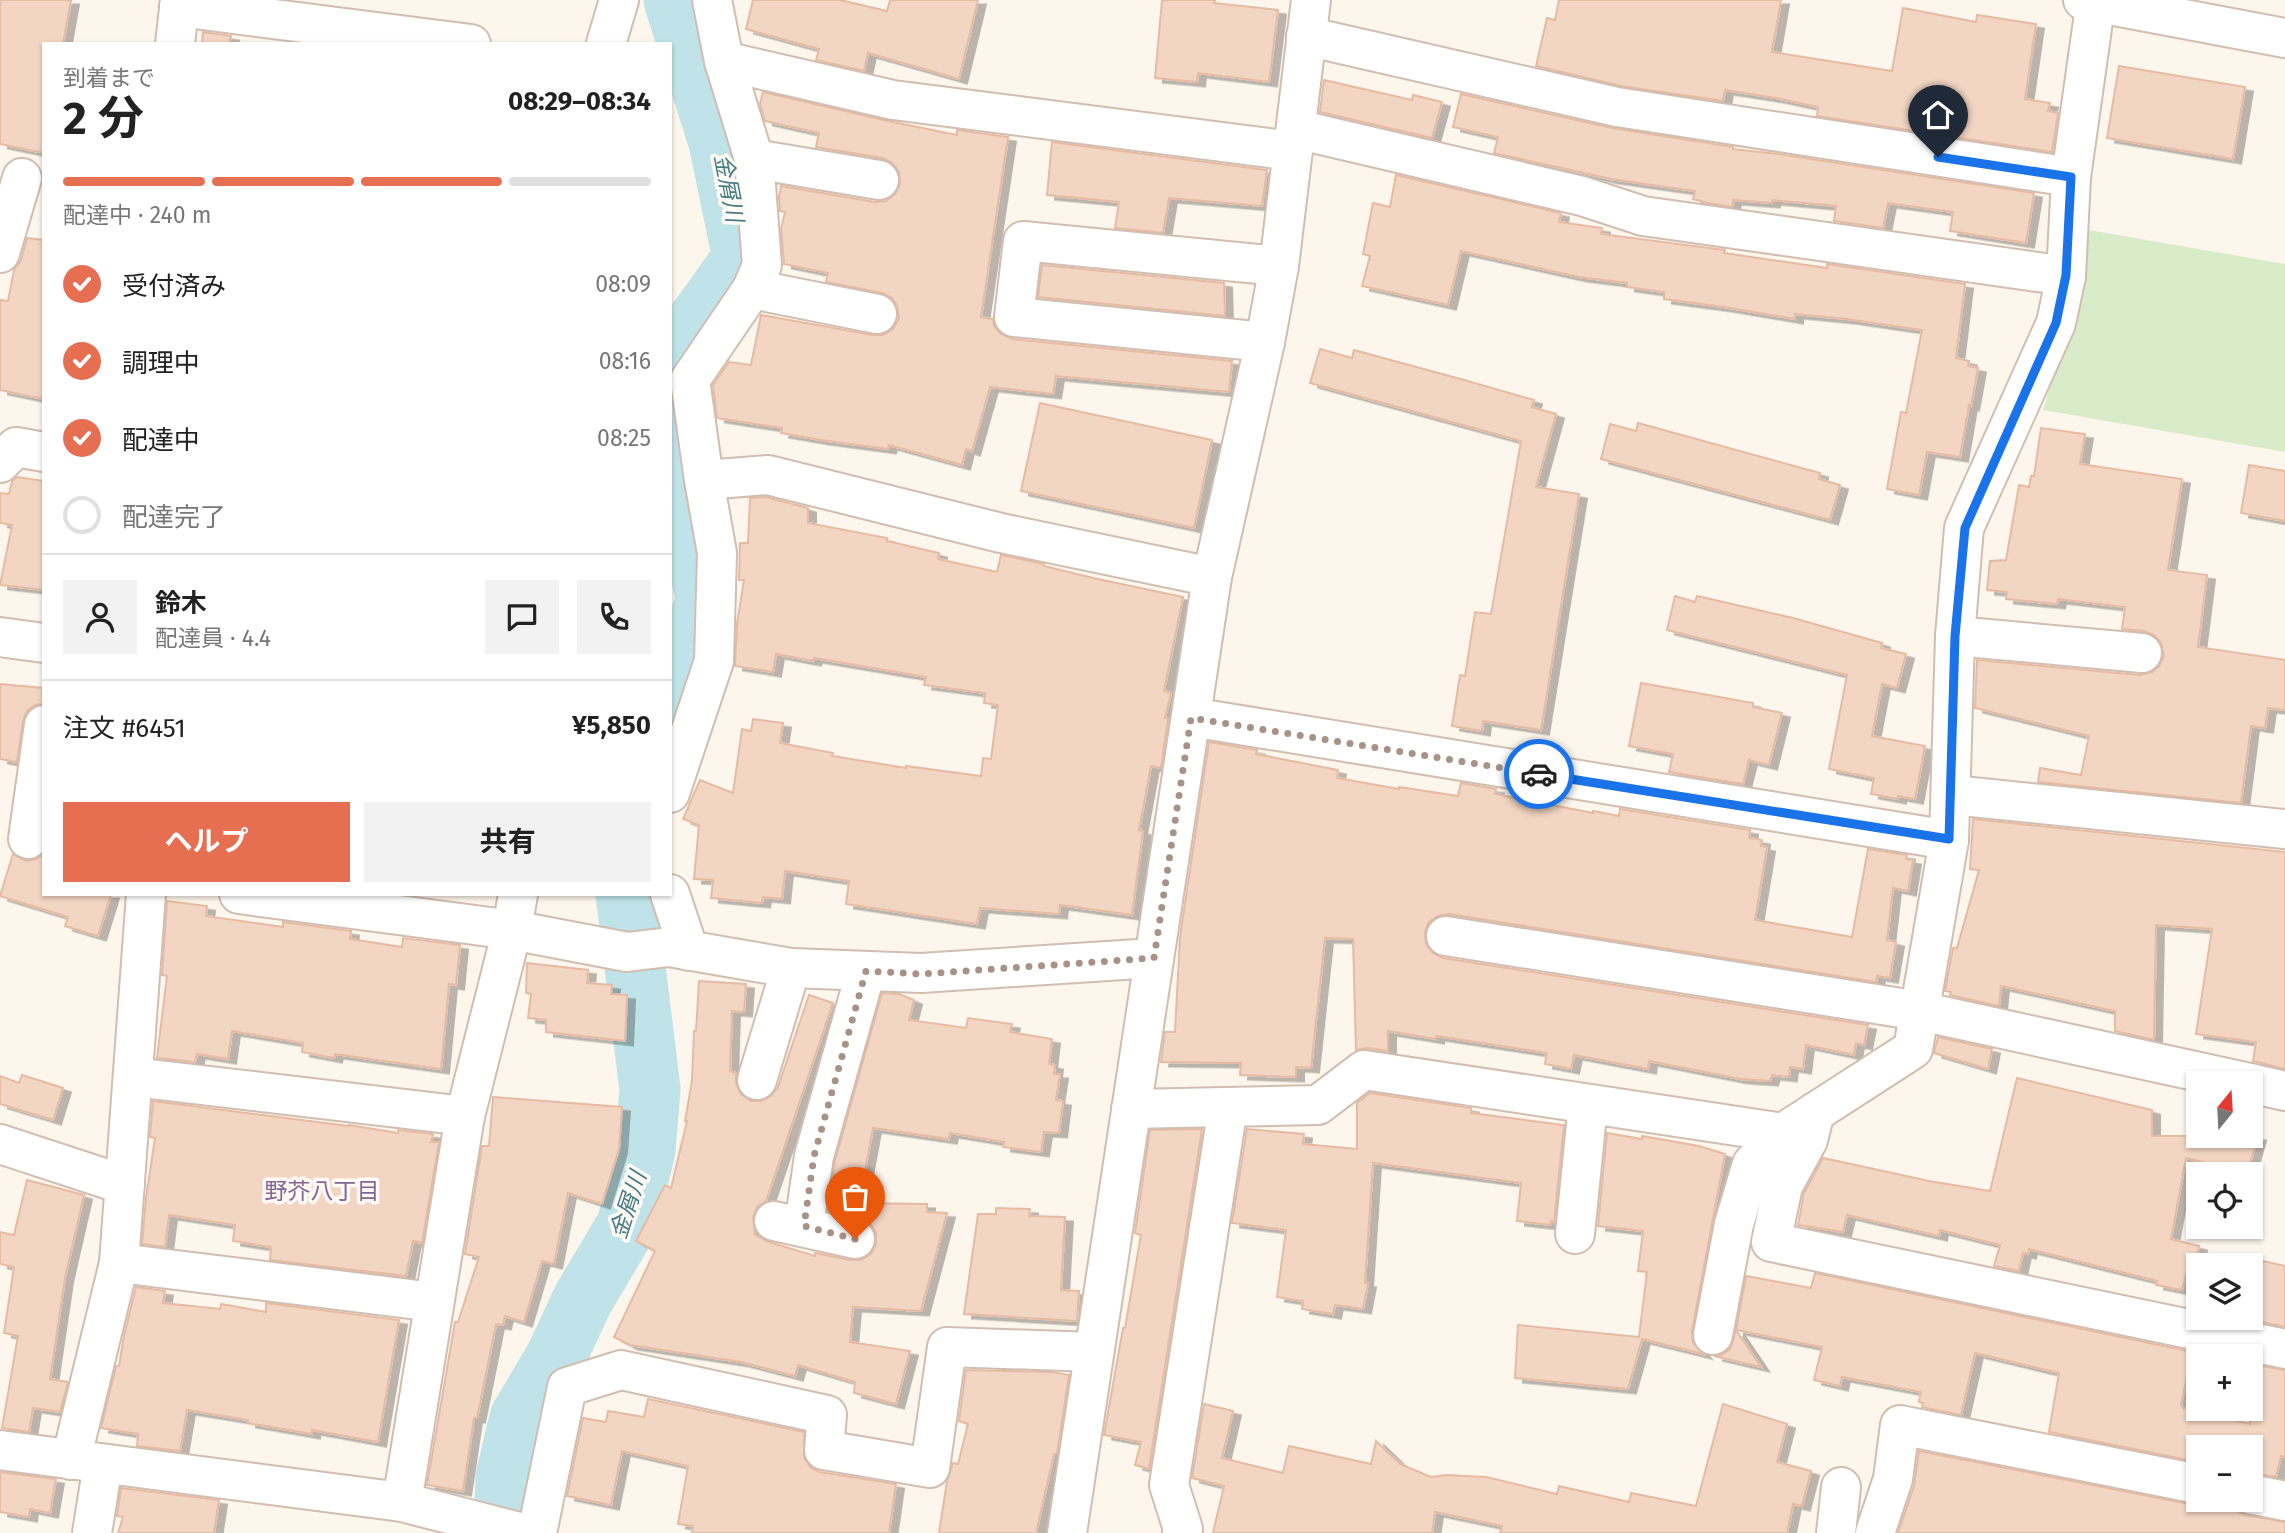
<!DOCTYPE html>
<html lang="ja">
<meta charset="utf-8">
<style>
:root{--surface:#fff;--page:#f2f2f2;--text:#222;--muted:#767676;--line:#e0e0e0;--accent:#e76f51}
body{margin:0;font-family:"Fira Sans","Noto Sans JP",sans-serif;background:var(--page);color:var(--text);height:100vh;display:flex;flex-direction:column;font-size:26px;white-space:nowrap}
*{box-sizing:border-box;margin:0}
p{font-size:23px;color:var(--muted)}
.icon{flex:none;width:38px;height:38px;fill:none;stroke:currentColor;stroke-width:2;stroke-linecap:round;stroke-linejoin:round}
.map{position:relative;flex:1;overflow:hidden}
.drawer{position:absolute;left:42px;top:42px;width:630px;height:854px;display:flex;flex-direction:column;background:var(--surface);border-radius:0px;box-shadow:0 2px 5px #0004}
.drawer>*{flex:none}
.needle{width:46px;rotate:18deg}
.buttons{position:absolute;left:2186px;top:1071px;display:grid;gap:14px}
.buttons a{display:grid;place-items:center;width:77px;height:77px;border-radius:0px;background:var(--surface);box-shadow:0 2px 5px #0004;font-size:35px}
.pin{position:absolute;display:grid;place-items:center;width:60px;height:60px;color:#fff;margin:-72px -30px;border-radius:50% 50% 50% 0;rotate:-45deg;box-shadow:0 0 7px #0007}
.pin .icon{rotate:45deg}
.courier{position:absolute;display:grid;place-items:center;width:70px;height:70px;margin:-35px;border:5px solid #1a73e8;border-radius:50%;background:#fff;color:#222;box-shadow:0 2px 9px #0007}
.overview em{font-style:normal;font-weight:700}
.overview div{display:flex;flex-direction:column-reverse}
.overview{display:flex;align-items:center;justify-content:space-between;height:119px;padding:0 21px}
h1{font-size:46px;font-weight:700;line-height:52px}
.bar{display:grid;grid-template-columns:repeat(4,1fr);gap:10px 7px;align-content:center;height:84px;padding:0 21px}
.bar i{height:9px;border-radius:5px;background:var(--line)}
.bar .active{background:var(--accent)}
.bar p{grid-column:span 4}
.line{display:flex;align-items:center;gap:18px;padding:0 21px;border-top:2px solid var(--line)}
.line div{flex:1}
.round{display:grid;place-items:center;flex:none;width:74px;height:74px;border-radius:0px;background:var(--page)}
ol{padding:0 21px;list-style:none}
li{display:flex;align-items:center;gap:21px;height:77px}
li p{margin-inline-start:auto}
li .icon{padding:7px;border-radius:50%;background:var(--accent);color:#fff;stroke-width:4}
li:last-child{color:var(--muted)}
li i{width:38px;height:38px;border:4px solid var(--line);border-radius:50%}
.button{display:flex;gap:14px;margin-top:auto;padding:14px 21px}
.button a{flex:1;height:80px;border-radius:0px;background:var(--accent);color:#fff;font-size:28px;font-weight:700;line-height:80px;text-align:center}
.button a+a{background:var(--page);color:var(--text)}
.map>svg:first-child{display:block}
</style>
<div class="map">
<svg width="2285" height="1533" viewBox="0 0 2285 1533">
<defs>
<filter id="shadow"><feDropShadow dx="8" dy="4.5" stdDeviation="0" flood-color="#0004"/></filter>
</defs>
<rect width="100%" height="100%" fill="#fdf6ec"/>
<path fill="#d8ecc9" d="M2089,230L2285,264V452L2043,410L2068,328Z"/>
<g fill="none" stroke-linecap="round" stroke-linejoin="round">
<g stroke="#bfe3e8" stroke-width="61">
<path d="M670,360L743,258L719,142L674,0"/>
<path d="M670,420L706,599L690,652L684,695L670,719"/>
<path d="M504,1533L506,1477L520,1418L556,1357L583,1299L627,1225L645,1150L650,1089L626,894"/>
</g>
</g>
<g fill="#f3d5c3" stroke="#e6bba3" stroke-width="2" filter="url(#shadow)">
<path d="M0,0H71L63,44H44V153L0,144Z"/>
<path d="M753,0H840L887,11L890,0H978L959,79L868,53L864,71L816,60L819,49L746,29Z"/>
<path d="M1162,0H1215L1214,3L1278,10L1269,82L1198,73L1197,82L1155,78Z"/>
<path d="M1559,0H1781L1772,52L1892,71L1903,8L1976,22L1977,15L2036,24L2025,99L2050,103L2048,111L2058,113L2052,152L1817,116L1818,107L1776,98L1725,90L1723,101L1621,86L1536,66L1547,18L1555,20Z"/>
<path d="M203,32L231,36L229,44H202Z"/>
<path d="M2119,66L2245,87L2233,159L2107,138Z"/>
<path d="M1324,80L1412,100L1413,95L1442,102L1432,138L1320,112Z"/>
<path d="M763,92L888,121L957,135V130L1008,137L981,317L993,319L994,326L1001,334L1012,339L1232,361L1229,392L1056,376L1053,394L990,387L972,451L966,449L962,465L889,445L888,449L821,440L781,433L782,428L717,418L713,385L729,362L751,365L761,315L873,335H883L893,329L899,318L897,306L892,298L882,293L826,282L828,273L784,264L781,229L785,212L780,211L779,197L781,186L875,202L886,201L895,194L900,184L899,172L892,163L883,158L816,147L819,133L765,121L760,104Z"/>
<path d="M1461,94L1612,128L1733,147V149L1778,154L2034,193L2026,243L1950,231L1953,212L1888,203L1883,228L1834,221L1836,206L1772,200V203L1733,200L1732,207L1708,203L1693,199L1695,191L1611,179L1494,153L1498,137L1453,127Z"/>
<path d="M1052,142L1267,170L1262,206L1169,198L1163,233L1115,228L1119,202L1047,195Z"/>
<path d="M1396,175L1561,213L1559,222L1602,228L1601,234L1725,250L1724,253L1827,268V264L1965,284L1956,358L1969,361L1968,366L1978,368L1971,406L1969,405L1960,457L1927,452L1919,495L1887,489L1901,412L1906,413L1922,330L1847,319L1795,314V319L1724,307L1664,299V292L1627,287V283L1579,277L1461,251L1448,305L1362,286L1370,256L1363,254L1373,203L1390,207Z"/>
<path d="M27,238L44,240V399L0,390V300L8,301L14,270L21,260Z"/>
<path d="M1042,265L1224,283L1225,316L1038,297Z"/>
<path d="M1320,349L1352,358L1354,350L1464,380L1534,400L1532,407L1556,414L1536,487L1579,494L1541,730L1483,721L1482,731L1452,726L1460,675L1465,676L1475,612L1491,614L1521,441L1310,383Z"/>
<path d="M1040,403L1212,440L1194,528L1021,491Z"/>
<path d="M1638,423L1820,473L1819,479L1840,485L1830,520L1601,459L1610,424L1636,431Z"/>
<path d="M2041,428L2085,434L2080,464L2182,479L2168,570L2207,575L2198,647L2285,660V710L2268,708L2265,728L2251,726L2241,803L2038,782L2040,768L2081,775L2089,736L1975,708L1977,660L2140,675L2152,672L2159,666L2164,656L2161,643L2154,635L2144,631L2122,629L2125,607L2058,599L2057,604L2006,599L2007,592L1987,590L1990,561L2006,560L2019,485L2029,487L2031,476H2034Z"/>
<path d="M2249,465L2285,471V521L2241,513Z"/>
<path d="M17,477L44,481V590L0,585L12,525L0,523V493L9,494L12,481Z"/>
<path d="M766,497L808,508V523L887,538V541L939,553L938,559L997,572L1001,555L1044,564V566L1093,578L1183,597L1164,691L1171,693L1165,718L1168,719L1161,768L1151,766L1139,830L1143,831L1132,915L1060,905L1059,914L980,908L977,924L846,904L849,881L785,871L782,899L763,897L762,903L711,898L713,880L694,879L699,825L683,819L700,780L733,793L742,729L751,731L753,719L783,723L780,743L833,753L832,756L906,768V766L981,776L983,758L991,759L998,705L984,703L985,693L924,685L926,677L814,658L813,661L776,654L773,672L735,666L737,624L744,580H739L740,543H748L750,498Z"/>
<path d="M1675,596L1695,602L1697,596L1793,618L1882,643L1881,648L1906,654L1897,688L1882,684L1872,736L1925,746L1915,799L1898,796V799L1871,794L1874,778L1829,769L1847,675L1667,630Z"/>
<path d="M1641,683L1753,703V707L1782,713L1769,765L1749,760L1743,784L1669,772L1673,754L1629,746Z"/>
<path d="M0,684L44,688V704L35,705L27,711L23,721L17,762L0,759Z"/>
<path d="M1209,742L1257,750L1256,754L1338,770L1337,778L1399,789V787L1458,796L1461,783L1496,789L1495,794L1593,813V811L1619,816L1620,809L1750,830L1749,838L1762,840L1761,846L1767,847L1755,920L1852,937L1868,849L1907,855L1906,859L1913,860L1908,891L1893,888L1887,940L1896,942L1890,978L1877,976L1876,982L1449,914L1438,916L1429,922L1425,932L1426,944L1433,953L1443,958L1868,1025L1864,1045L1856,1043L1854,1055L1806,1045L1803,1069L1790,1067L1789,1077L1772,1075L1770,1081L1740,1079L1649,1061L1648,1069L1574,1055L1571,1069L1545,1064L1547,1053L1436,1036V1039L1388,1031V1051L1367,1048L1356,1050L1353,939L1325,938L1311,1068L1296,1067V1077L1240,1075L1241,1063L1161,1062L1165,1032H1175L1180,937Z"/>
<path d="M1973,819L2285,852V1069L2253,1061L2256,1042L2196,1034L2212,929L2156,925L2154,1040L2115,1031V1011L2001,986L1999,1006L1950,995L1951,992L1945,991L1953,948H1957L1979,870L1970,869Z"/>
<path d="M13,854L26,861L36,859L41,856L44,857V894H111L98,936L65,926L68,917L0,896Z"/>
<path d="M167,901L207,906L206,916L283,927V922L351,931L350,939L402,947L403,938L460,945L456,985L449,984L441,1069L335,1054L334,1058L302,1052L303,1043L232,1031L228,1059L197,1054L195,1062L157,1058L167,976L162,975Z"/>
<path d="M527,963L588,970L587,983L612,985L611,994L627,995L625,1041L546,1032V1020L528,1018L531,994L526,993Z"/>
<path d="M699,981L746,984L744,1012L732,1011L730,1071L736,1073V1084L741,1094L751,1101H761L771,1096L778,1087L809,995L833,1003L766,1201L757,1207L753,1217L755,1235L769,1242L815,1256V1253L850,1260H861L871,1254L876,1244V1232L869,1222L860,1218L828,1211L835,1161L882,993L899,994L914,1000L909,1020L966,1028L968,1018L1012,1024L1010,1032L1052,1039L1049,1064L1055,1065L1054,1074H1060L1056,1100L1063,1101L1059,1133L1044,1132L1041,1152L1003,1147L1004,1142L950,1133L949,1139L873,1128L859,1203L927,1204V1212L947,1213L921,1311L853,1307L850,1342L910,1351L896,1404L854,1393L855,1382L798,1365L795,1376L741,1362L630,1345L614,1337L655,1251L636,1241L665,1185L671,1188L687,1121H685L692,1081L694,1031H696Z"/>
<path d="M1938,1037L1992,1049L1988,1069L1934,1053Z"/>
<path d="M22,1075L63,1088L53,1120L0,1104V1076L19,1083Z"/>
<path d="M2017,1078L2152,1110V1136H2258L2249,1168L2228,1163L2227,1168L2186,1158L2171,1239L2199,1246L2192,1276L2186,1274L2182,1290L2156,1285L2157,1281L2029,1249L2028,1254L2023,1253L2019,1271L1994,1266L2000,1245L1940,1230L1939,1236L1847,1215L1843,1232L1798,1225L1804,1193L1823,1158L1929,1181L1990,1191Z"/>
<path d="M1370,1093L1471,1108V1113L1564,1125L1554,1222L1551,1221V1225L1517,1221L1521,1183L1373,1163L1365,1283H1368L1363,1309L1335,1305L1333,1314L1302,1309L1303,1301L1277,1297L1286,1230L1232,1223L1247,1129L1304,1134L1303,1144L1357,1149V1103Z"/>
<path d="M493,1097L622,1107L619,1149L602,1204L568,1193L554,1264L542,1261L524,1322L505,1316L503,1325L496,1324L477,1418H474L463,1491L427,1485L455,1322H458L479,1257L465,1254L482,1146H489Z"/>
<path d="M153,1101L349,1126V1125L398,1133V1130L433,1134L431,1142H439L422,1243L413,1241L406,1276L270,1260L271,1247L233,1241L235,1225L169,1215L165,1247L142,1244L146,1198L155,1138L150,1137Z"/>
<path d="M1202,1129L1149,1469L1135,1465L1141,1442L1104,1435L1123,1328H1125L1141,1235L1135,1233L1150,1130Z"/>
<path d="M1607,1133L1642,1139V1136L1699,1146L1725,1154L1692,1331L1693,1343L1703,1354L1642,1339L1628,1389L1515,1378L1518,1325L1639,1337L1647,1272L1638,1271L1643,1231L1598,1226Z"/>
<path d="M27,1180L84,1195L65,1278L50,1379L68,1382L60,1412L33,1408L29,1432L2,1428L18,1336L4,1333L14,1267L0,1264V1232L14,1235Z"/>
<path d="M996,1208L1030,1209L1029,1216L1065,1217L1061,1290L1079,1291L1077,1321L964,1314L978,1214H996Z"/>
<path d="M2250,1258L2285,1266V1327L2250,1319Z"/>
<path d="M1815,1273L2192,1352L2181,1405L2183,1408L2250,1424V1364L2285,1370V1457L2281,1456L2276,1477L2250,1473V1447H2198V1462L2049,1432L2059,1373L1975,1353L1961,1415L1922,1407L1923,1403L1919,1402L1921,1392L1842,1377L1840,1386L1814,1380L1822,1347L1736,1330L1746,1276L1811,1288Z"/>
<path d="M136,1287L165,1291L163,1303L220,1309L221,1304L266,1312V1303L399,1320L378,1442L312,1430V1434L248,1423V1420L187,1410L180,1451L137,1446L138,1434L101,1428L116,1366H119L124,1336Z"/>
<path d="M1736,1330L1761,1367L1714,1356L1721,1355L1730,1349Z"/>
<path d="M966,1370L1052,1372L1069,1375L1057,1454H1054L1036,1533H939L947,1481L953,1463L958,1464L968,1424L959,1421Z"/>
<path d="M648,1399L804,1432V1458L811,1468L820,1472L896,1484L889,1533H692L693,1526L678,1524L688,1466L622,1451L611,1505L567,1496L583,1418L606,1422L608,1411L644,1417Z"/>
<path d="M1204,1404L1233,1411L1222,1458L1283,1473L1289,1446L1371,1464L1376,1441L1400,1464L1431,1477L1447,1475L1486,1477L1557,1494L1559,1486L1629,1502L1631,1493L1696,1506L1723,1404L1787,1424L1777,1462L1811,1471L1802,1506L1793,1504L1787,1533H1500L1502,1526L1435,1512L1432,1533H1213L1224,1486L1192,1478Z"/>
<path d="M1919,1451L2194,1505H2204L2213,1500H2229L2235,1510L2245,1515L2285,1522V1533H1898L1914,1486Z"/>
<path d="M0,1472L56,1479L50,1513L30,1509L29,1517L0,1512Z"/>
<path d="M121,1488L219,1500L214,1533H118L123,1517L117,1516Z"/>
</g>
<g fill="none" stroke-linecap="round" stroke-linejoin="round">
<defs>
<g id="minor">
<path d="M712,0L724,61"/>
<path d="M2083,0L2285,38"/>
<path d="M179,7L471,44"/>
<path d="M1306,36L1617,107L2071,177"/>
<path d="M175,44L180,0"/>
<path d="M606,44L619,0"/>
<path d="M1296,129L1582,196L1643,216L2066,276"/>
<path d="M754,159L724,61L893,100L1293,151"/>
<path d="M0,253L22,178"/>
<path d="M752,289L762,265L754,159L879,180"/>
<path d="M877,314L752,289L690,380L704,480L768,475L1001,533L1212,577"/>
<path d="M1265,342L1014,317L1023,241L1279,266"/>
<path d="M0,463L16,447L44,452"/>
<path d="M1955,636L2142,653"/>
<path d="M0,637L44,643"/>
<path d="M1191,717L1949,840"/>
<path d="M670,793L714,661L717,553L704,480"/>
<path d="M1952,795L2285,829"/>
<path d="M28,839L44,725"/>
<path d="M239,894L512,930L627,952L669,947L791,968L921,973L1154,958"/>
<path d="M670,894L689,951"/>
<path d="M1446,936L1920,1011L2250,1083"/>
<path d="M133,1077L465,1116"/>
<path d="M757,1080L791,968"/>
<path d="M2250,1083L2285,1091"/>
<path d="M1131,1109L1318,1105L1364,1070L1783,1133L1913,1049L1949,840L1955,636L1964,528L2056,323L2066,276L2071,177L2096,0"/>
<path d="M1815,1112L1808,1140L1783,1186L1771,1242L2285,1349"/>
<path d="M0,1144L125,1185"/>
<path d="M774,1221L855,1239"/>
<path d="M804,1226L814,1156L866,971"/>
<path d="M1575,1234L1588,1104"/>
<path d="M119,1263L434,1302"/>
<path d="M1713,1335L1734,1224L1752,1164L1783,1133"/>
<path d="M0,1450L402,1502L523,1533"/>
<path d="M71,1460L119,1263L146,894"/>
<path d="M2250,1494L2285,1501"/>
<path d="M402,1502L465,1116L512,930L518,894"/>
<path d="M92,1533L103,1464"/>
<path d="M537,1533L567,1387L621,1370L827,1415L824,1450L930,1468L947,1347L1094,1352"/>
<path d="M1067,1533L1212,577L1265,342L1279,266L1311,0"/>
<path d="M1182,1533L1183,1529L1169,1485L1228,1107"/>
<path d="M1836,1533L1841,1487"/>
<path d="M1875,1533L1893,1479L1900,1425L2198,1484"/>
</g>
</defs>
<use href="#minor" stroke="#d1beb0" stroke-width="42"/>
<use href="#minor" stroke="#fff" stroke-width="38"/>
</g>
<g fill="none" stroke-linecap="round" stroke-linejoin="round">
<path stroke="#a89285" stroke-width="7" stroke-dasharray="0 12.6" d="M855,1239L804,1226L814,1156L866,971L922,974L1154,958L1191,718L1539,774"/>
<path stroke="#1a73e8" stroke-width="9" d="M1539,774L1949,839L1955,636L1965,528L2056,323L2066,275L2071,177L1938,157"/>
</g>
<g text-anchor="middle" stroke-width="7" stroke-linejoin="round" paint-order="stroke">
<g font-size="23" font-style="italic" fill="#437c86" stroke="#fffaf3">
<text transform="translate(729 188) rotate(79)" y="8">金屑川</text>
<text transform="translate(628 1205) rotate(-72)" y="8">金屑川</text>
</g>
<g font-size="23" fill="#846695" stroke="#fffaf3">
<text x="322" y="1199">野芥八丁目</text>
</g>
</g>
</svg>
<div class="buttons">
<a><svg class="needle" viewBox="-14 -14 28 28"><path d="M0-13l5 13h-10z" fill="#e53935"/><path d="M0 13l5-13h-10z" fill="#767676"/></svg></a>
<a><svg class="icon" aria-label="locate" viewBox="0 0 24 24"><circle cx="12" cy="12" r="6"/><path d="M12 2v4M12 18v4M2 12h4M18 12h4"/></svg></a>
<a><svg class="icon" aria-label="layers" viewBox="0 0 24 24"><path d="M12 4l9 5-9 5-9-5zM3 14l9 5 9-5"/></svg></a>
<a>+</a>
<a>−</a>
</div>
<div class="pin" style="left:855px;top:1239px;background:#ea580c"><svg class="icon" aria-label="bag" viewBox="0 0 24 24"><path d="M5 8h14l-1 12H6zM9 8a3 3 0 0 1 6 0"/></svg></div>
<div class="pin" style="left:1938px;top:157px;background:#1f2937"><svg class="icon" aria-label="home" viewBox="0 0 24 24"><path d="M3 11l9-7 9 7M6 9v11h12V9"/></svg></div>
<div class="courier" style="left:1539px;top:774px"><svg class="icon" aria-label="car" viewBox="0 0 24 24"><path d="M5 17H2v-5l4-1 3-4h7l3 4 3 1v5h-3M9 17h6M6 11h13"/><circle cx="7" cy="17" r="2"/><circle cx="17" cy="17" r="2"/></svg></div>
<section class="drawer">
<div class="overview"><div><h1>2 分</h1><p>到着まで</p></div><em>08:29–08:34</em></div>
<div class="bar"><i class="active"></i><i class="active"></i><i class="active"></i><i></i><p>配達中 · 240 m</p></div>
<ol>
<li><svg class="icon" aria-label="check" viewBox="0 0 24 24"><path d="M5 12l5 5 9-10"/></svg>受付済み<p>08:09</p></li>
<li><svg class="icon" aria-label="check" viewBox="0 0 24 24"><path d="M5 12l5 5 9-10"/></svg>調理中<p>08:16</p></li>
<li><svg class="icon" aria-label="check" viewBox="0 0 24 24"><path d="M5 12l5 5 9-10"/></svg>配達中<p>08:25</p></li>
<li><i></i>配達完了</li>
</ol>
<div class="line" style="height:126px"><a class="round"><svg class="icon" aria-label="person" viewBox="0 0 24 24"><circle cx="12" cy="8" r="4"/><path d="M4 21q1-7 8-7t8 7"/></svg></a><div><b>鈴木</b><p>配達員 · 4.4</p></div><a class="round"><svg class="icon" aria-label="chat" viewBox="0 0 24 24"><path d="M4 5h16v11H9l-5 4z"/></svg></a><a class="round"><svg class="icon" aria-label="phone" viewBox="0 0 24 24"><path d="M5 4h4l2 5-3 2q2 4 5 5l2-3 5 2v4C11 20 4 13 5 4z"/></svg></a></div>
<div class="line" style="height:91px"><div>注文 #6451</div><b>¥5,850</b></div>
<div class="button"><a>ヘルプ</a><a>共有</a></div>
</section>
</div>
